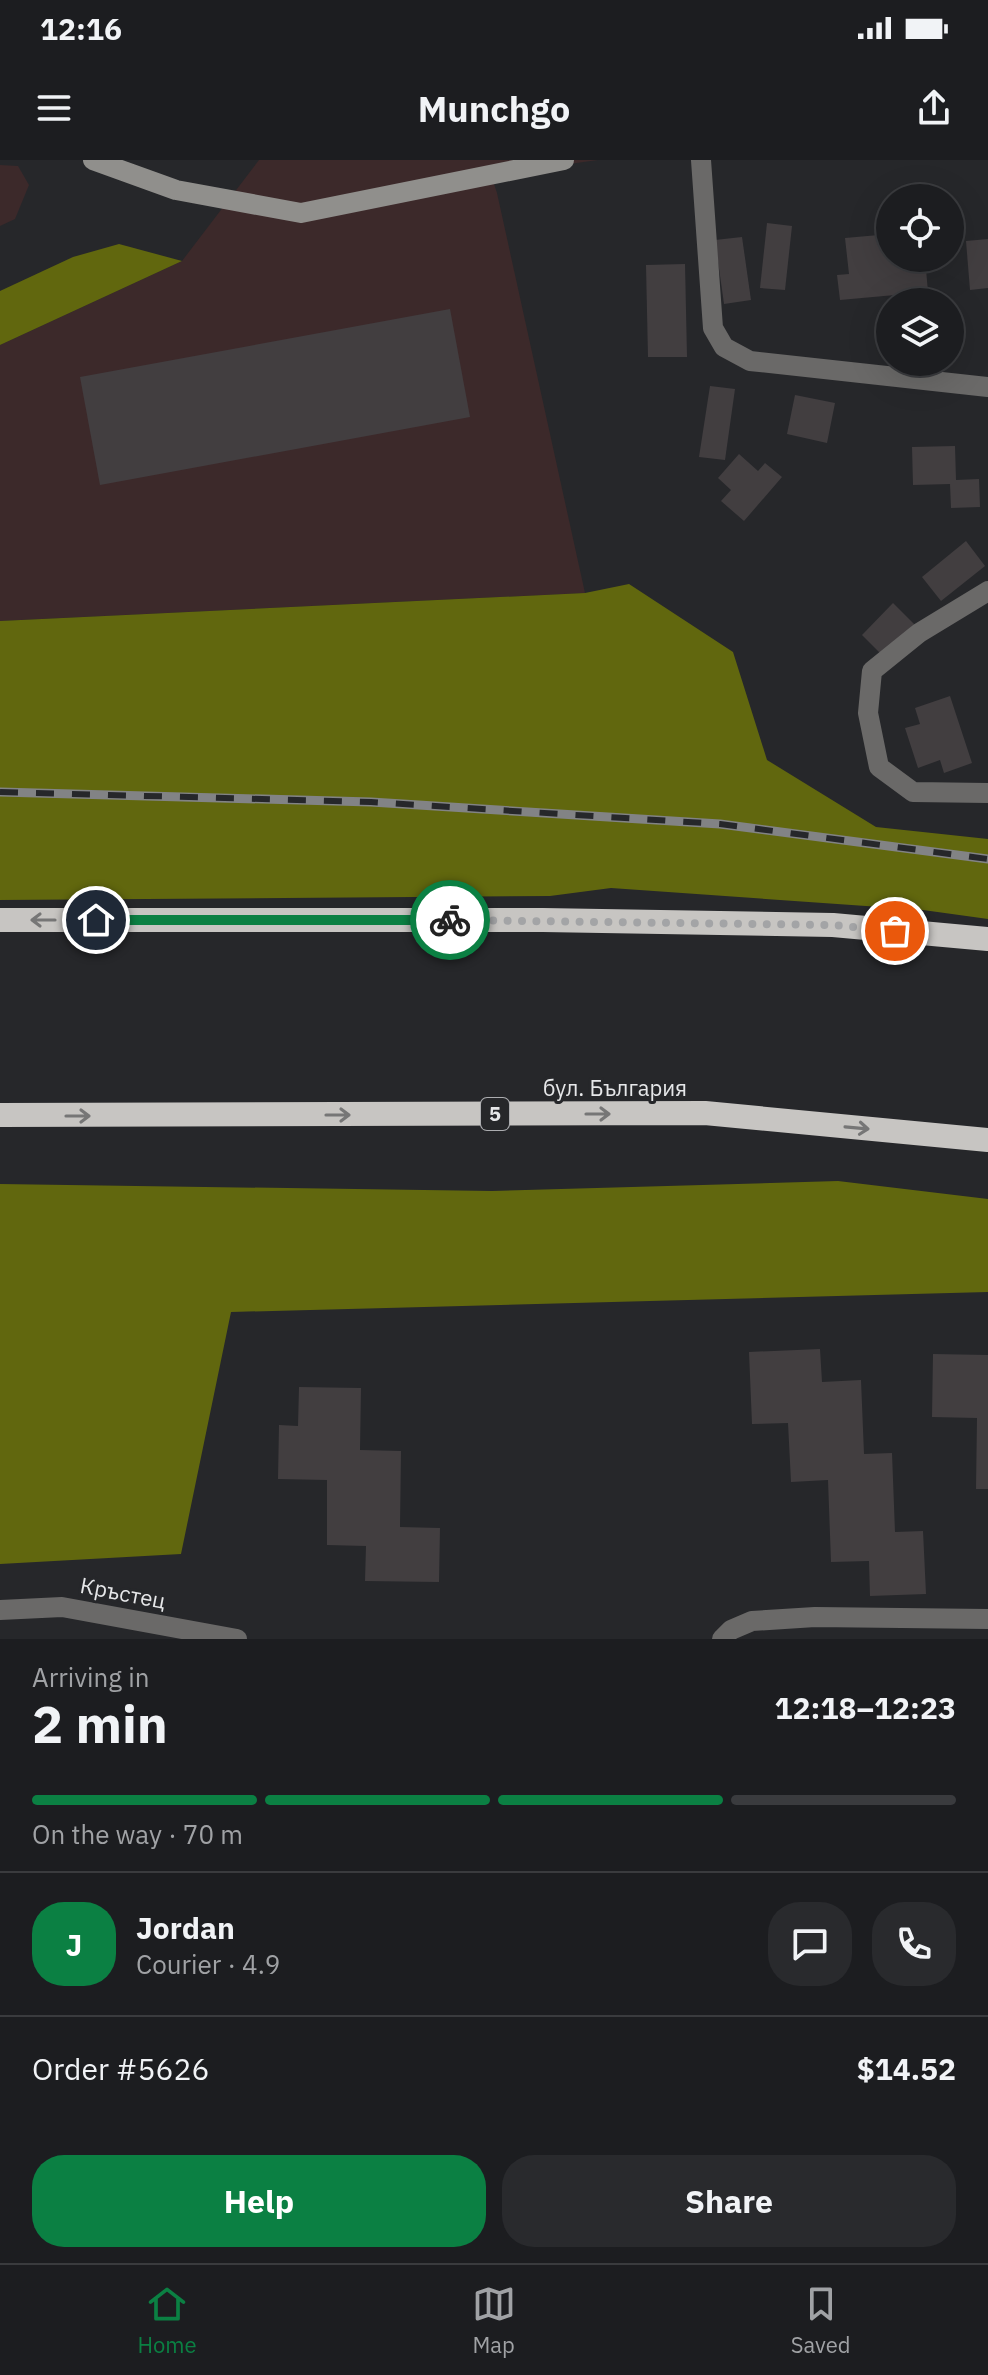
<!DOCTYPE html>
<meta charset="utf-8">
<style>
:root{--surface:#1c1d20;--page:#292a2d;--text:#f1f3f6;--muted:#a0a2a5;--line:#3a3b3e;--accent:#0b8043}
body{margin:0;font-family:"IBM Plex Sans",sans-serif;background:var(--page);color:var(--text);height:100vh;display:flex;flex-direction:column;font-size:30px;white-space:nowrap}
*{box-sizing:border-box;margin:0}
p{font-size:26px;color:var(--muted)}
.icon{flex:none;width:44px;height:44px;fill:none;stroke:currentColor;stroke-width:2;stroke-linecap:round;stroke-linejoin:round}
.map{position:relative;height:1479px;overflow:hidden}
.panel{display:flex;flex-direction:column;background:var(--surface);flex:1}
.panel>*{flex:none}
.fabs{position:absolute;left:876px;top:24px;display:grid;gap:16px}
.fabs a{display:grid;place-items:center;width:88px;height:88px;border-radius:50%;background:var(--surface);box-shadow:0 8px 32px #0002,0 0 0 2px var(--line);font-size:40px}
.pin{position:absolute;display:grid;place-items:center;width:68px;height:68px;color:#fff;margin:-34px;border:4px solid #fff;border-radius:50%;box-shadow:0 2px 8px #0007}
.courier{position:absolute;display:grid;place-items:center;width:80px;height:80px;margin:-40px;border:6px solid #0b8043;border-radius:50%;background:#fff;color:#222;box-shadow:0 2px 10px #0007}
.summary em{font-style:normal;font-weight:700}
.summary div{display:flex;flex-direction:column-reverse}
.summary{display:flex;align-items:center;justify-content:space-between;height:136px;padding:0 32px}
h1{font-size:52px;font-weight:700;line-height:60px}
.bar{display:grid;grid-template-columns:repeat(4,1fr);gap:12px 8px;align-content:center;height:96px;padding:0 32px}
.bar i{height:10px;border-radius:6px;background:var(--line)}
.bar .current{background:var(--accent)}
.bar p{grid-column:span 4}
.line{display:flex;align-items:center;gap:20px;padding:0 32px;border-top:2px solid var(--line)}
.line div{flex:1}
.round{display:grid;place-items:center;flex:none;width:84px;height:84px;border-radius:32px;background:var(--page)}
.action{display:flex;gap:16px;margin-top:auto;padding:16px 32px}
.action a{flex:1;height:92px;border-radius:32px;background:var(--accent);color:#fff;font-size:32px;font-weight:700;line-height:92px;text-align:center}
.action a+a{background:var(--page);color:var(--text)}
.status{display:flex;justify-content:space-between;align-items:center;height:56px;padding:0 40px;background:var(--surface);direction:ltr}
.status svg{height:22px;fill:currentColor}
header{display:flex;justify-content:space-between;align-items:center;height:104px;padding:0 32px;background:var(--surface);font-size:36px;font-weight:700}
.menu{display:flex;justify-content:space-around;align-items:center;height:112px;border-top:2px solid var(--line);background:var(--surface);font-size:22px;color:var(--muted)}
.menu a{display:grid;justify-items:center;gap:4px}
.menu .current{color:var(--accent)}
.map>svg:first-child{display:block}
</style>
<div class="status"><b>12:16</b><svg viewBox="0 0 49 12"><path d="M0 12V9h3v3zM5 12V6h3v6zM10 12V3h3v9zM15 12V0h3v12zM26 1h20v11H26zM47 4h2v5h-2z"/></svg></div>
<header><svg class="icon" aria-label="menu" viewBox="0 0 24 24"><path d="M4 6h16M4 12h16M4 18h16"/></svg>Munchgo<svg class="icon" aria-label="share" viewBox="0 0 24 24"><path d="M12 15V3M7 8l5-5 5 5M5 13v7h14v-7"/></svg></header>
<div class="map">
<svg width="988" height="1479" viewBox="0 0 988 1479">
<rect width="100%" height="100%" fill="#26272a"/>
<g fill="#3c292a">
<path d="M259,0H598L491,15L497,33L585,433L0,461V185L182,101Z"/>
<path d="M0,5L18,6L29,25L15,59L0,66Z"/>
</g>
<g fill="#61670e">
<path d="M119,84L182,101L0,185V131L73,97Z"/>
<path d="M629,424L733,492L767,600L876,667L988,679V759L923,750L611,728L550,736L0,740V461L585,433Z"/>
<path d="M838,1021L988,1039V1132L231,1152L181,1394L0,1404V1024L492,1031Z"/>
</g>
<g fill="#423e40">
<path d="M767,63L792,66L785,130L760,128Z"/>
<path d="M890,74V98H925L928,132L840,140L837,115L849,114L845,78Z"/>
<path d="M742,77L751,140L724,144L715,80Z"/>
<path d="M988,79V128L970,130L966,81Z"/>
<path d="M685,104L687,197H648L646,105Z"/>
<path d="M450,149L470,257L100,325L80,217Z"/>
<path d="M710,226L735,229L725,300L699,297Z"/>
<path d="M795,235L835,243L827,283L787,274Z"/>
<path d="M955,286L956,320L979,319L980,347L951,348L950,324L913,325L912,287Z"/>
<path d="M739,294L758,311L765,303L782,317L744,361L721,341L731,330L718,318Z"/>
<path d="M966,381L985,406L941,441L922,417Z"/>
<path d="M893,443L914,464L883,496L862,475Z"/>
<path d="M950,536L972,603L944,613L940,600L918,608L905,568L920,564L915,548Z"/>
<path d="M820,1189L822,1222L861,1220L864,1294L892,1293L895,1372L923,1371L926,1434L870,1436L869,1401L831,1402L828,1320L791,1322L788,1263L752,1264L749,1192Z"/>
<path d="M933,1194L988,1195V1329H976L977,1258L932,1257Z"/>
<path d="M299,1227L361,1228L360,1290L401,1291L400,1367L440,1368L439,1422L365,1421L366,1386L327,1385V1320L278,1319L279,1265L298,1266Z"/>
</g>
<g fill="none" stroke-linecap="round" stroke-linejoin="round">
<g stroke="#6a6968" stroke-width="20">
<path d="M701,0L713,168L724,187L750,201L988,227"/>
<path d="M988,431L919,473L872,511L868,553L879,607L913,632L988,633"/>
<path d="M0,1450L62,1447L237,1479"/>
<path d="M722,1479L731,1470L752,1461L815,1457L988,1459"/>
</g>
<path stroke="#908f8c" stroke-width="20" d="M93,0L176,30L301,53L564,0"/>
<g stroke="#c7c5c2" stroke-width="24">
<path d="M0,760H543L833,765L988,779"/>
<path d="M0,955L705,953L988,980"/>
</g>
<defs>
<path id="rail" d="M0,632L371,642L720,664L988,699"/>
</defs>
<use href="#rail" stroke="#828385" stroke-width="9"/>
<use href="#rail" stroke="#26272a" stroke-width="6" stroke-dasharray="18" stroke-linecap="butt"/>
</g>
<defs><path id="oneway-shaft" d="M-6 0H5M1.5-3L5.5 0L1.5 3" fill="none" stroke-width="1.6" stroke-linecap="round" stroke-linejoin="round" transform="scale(2)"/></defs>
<g stroke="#767676">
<use href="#oneway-shaft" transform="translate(43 760) rotate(-180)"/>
<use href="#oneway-shaft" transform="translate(598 954)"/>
<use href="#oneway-shaft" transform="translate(338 955)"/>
<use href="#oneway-shaft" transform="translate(78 956)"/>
<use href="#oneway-shaft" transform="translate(857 968) rotate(5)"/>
</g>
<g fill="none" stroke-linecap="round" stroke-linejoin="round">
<path stroke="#a3a4a6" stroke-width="8" stroke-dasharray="0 14.4" d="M450,760L833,765L895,771"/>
<path stroke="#0b8043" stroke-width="10" d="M96,760H450"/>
</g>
<g text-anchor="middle" stroke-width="6" stroke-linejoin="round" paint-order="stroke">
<rect fill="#26272a" stroke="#acadb0" stroke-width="2" x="481" y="938" width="28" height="32" rx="6"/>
<g font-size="20" font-weight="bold" fill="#e6e7e9">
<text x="495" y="961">5</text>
</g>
<g font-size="22" fill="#e6e7e9" stroke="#26272a">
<text x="615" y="936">бул. България</text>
<text transform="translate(123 1433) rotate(11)" y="8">Кръстец</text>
</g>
</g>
</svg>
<div class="fabs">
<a><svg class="icon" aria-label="locate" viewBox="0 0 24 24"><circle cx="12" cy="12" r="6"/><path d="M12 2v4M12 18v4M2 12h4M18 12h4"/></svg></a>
<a><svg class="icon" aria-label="layers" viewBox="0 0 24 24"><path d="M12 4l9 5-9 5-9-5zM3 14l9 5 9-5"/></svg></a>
</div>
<div class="pin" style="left:895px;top:771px;background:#ea580c"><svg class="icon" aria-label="bag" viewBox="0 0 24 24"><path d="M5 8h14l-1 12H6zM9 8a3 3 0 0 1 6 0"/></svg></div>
<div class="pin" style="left:96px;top:760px;background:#1f2937"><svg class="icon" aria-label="home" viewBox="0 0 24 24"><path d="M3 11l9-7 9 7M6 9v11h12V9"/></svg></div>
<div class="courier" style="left:450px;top:760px"><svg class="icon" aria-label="bike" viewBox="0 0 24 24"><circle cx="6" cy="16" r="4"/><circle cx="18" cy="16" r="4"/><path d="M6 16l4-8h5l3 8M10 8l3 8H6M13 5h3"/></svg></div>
</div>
<section class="panel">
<div class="summary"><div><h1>2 min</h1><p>Arriving in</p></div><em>12:18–12:23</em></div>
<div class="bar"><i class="current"></i><i class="current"></i><i class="current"></i><i></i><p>On the way · 70 m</p></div>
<div class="line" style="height:144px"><b class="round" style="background:var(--accent);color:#fff">J</b><div><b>Jordan</b><p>Courier · 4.9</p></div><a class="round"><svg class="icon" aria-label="chat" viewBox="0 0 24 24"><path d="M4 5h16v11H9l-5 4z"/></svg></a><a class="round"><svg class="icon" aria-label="phone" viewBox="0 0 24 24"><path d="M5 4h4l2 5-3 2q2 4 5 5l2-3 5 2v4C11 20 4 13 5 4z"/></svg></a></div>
<div class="line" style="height:104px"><div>Order #5626</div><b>$14.52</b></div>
<div class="action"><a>Help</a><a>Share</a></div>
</section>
<nav class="menu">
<a class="current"><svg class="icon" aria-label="home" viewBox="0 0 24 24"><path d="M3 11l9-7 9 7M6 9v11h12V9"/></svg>Home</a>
<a><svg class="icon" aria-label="map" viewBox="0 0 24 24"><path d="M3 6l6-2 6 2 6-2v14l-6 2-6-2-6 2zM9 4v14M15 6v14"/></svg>Map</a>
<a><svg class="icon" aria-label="saved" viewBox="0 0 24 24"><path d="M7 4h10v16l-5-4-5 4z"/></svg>Saved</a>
</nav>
